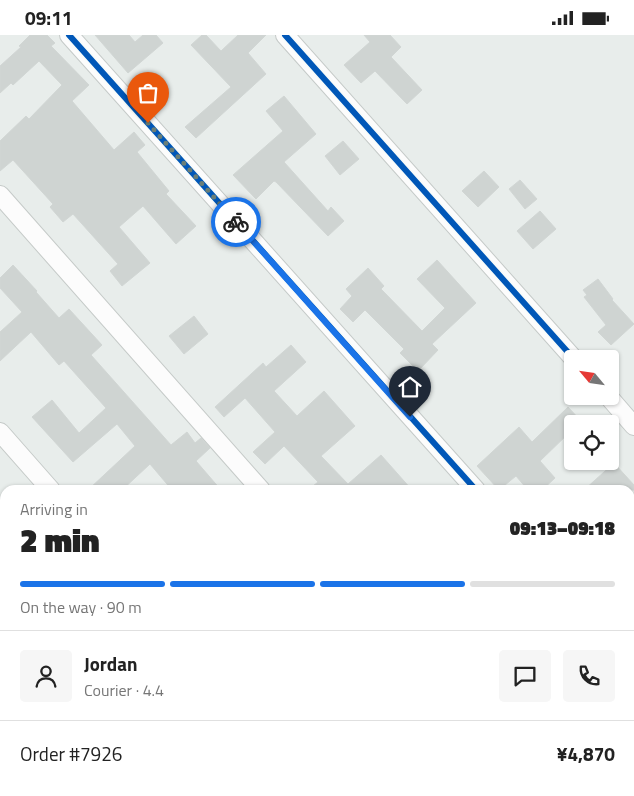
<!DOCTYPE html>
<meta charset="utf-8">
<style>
:root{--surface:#fff;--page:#f6f6f6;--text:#222;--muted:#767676;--line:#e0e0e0;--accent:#1a73e8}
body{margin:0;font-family:"Titillium Web",sans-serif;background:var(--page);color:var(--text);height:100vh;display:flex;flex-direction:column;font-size:19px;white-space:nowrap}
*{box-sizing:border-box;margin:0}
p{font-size:16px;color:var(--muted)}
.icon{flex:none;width:28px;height:28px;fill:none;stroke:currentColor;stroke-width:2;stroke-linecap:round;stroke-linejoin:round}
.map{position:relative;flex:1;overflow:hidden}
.drawer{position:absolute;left:0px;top:450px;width:635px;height:311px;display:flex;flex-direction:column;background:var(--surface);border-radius:15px 15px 0 0;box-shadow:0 1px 4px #0004}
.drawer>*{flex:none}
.needle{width:32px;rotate:299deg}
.controls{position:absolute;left:564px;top:315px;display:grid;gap:10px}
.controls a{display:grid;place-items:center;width:55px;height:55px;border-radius:5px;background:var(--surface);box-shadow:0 1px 4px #0004;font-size:25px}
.pin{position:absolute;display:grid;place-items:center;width:42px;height:42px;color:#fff;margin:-51px -21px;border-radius:50% 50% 50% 0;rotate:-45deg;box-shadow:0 0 5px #0007}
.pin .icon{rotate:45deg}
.courier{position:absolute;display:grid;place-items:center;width:50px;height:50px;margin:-25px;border:4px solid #1a73e8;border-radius:50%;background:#fff;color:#222;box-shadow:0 1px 6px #0007}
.summary em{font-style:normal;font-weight:800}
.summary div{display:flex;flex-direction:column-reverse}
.summary{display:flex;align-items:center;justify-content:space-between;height:85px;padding:0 20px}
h1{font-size:32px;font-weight:800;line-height:38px}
.bar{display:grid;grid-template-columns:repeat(4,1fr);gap:8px 5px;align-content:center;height:60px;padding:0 20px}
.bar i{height:6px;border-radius:4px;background:var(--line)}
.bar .current{background:var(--accent)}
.bar p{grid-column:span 4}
.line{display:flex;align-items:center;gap:12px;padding:0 20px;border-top:1px solid var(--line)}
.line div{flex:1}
.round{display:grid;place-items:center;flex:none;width:52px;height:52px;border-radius:5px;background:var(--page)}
.status{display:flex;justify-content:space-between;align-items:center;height:35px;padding:0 25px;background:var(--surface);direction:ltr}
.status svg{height:14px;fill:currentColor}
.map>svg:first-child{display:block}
</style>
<div class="status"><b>09:11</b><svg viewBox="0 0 49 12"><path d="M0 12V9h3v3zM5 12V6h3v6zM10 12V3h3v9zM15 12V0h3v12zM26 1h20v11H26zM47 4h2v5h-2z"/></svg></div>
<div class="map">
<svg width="634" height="761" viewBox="0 0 634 761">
<rect width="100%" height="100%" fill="#e8edeb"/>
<g fill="#cfd4d2" stroke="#d1d6d4">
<path d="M30,0H47L55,8L51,11L89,50L72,66L114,115L134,97L145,110L137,117L169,156L166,159L196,191L176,209L143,171L119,192L150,228L122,251L110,236L118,229L73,179L63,187L50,172L53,169L13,125L0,136V106L26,81L29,84L62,50L39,26L13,50L11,48L0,58V31L21,12L19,11Z"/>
<path d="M95,0H129L135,7L143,0H156L163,8L128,38Z"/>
<path d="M202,0H206L221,16L238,0H266L248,18L266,39L196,103L185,92L231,52L191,10Z"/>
<path d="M364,0H390L401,12L391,22L422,55L407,69L375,36L361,48L344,30L370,7Z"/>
<path d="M284,61L316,99L284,127L328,176L331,172L344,186L328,201L276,147L274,146L256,164L233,140L283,96L266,76Z"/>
<path d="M343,106L359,124L340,140L325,121Z"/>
<path d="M484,136L499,152L478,172L462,156Z"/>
<path d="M520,145L537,164L525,174L509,154Z"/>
<path d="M540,176L556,194L533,214L517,196Z"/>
<path d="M437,225L476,268L432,309L438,315L418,336L400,318L404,314L365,275L353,287L340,274L352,261L346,254L368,233L384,251L381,254L422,296L445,273L417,244Z"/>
<path d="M13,230L37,256L36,257L59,283L69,274L102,310L91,320L171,410L187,397L195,408L201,403L210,413L196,426L221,455H172L150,429L122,455H88L135,411L117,389L73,427L32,382L52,365L79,398L106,373L64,326L59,330L31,297L0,326V297L22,277L0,253V243Z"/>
<path d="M598,244L613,264L612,265L634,289L611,310L598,297L606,290L584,262L587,260L583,255Z"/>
<path d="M194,281L208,299L184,319L169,301Z"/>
<path d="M291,310L306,327L274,356L297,381L324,356L355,391L321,421L348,449L381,420L412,455H308L318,447L284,411L265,429L253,417L275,397L245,363L224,382L215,372L263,328L266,332Z"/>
<path d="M568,372L581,386L579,389H572V395L540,426L555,443L542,455H528L516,441L499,455L477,431L519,392L532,407Z"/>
<path d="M614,428L634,450V455H584Z"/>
</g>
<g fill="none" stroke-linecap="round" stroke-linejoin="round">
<defs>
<g id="minor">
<path d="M69,0L476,455"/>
<path d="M285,0L574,324"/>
<path d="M0,160L261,455"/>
<path d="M608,361L634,391"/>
<path d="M0,397L51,455"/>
<path d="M630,549L634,545"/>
<path d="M630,629L634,633"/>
<path d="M319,756L323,761"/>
<path d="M389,761L394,756"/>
</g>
<g id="trunk">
<path d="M0,609L5,614"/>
<path d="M0,662L5,668"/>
<path d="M83,756L87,761"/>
<path d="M132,756L137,761"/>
</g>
</defs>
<use href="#minor" stroke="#c5cac8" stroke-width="20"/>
<use href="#trunk" stroke="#c3ccc9" stroke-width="30"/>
<use href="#minor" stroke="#fcfcfc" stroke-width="18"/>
<use href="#trunk" stroke="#c6cecc" stroke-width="28"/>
<defs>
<g id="cycleway">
<path d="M69,0L476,455"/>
<path d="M285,0L574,324"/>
</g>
</defs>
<use href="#cycleway" stroke="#f7fbf9" stroke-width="9"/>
<use href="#cycleway" stroke="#0057b8" stroke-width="6"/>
</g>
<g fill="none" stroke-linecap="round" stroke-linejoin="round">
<path stroke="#697e78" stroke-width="5" stroke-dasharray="0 9" d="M148,88L236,187"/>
<path stroke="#1a73e8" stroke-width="6" d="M236,187L410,382"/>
</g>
</svg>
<div class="controls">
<a><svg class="needle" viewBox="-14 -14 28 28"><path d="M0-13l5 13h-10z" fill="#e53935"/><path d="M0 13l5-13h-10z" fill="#767676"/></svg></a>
<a><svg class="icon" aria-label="locate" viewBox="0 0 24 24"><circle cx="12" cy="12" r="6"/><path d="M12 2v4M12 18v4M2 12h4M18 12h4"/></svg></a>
</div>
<div class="pin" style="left:148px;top:88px;background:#ea580c"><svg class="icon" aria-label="bag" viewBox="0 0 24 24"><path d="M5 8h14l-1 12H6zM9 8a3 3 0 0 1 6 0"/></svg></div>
<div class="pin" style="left:410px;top:382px;background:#1f2937"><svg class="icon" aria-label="home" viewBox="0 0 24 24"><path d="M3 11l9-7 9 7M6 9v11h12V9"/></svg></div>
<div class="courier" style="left:236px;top:187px"><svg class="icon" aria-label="bike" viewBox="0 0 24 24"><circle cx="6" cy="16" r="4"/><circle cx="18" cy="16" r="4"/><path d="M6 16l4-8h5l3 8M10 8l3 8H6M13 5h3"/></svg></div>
<section class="drawer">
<div class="summary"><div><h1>2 min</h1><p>Arriving in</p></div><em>09:13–09:18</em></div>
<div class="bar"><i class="current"></i><i class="current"></i><i class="current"></i><i></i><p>On the way · 90 m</p></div>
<div class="line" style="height:90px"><a class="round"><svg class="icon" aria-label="person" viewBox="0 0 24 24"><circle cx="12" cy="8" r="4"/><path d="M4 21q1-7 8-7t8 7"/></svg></a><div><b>Jordan</b><p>Courier · 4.4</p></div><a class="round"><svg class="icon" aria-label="chat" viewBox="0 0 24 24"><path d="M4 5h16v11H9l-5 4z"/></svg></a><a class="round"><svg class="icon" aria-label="phone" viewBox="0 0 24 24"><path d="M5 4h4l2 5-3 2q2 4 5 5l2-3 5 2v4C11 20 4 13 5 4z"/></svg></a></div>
<div class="line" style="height:65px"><div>Order #7926</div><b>¥4,870</b></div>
</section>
</div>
